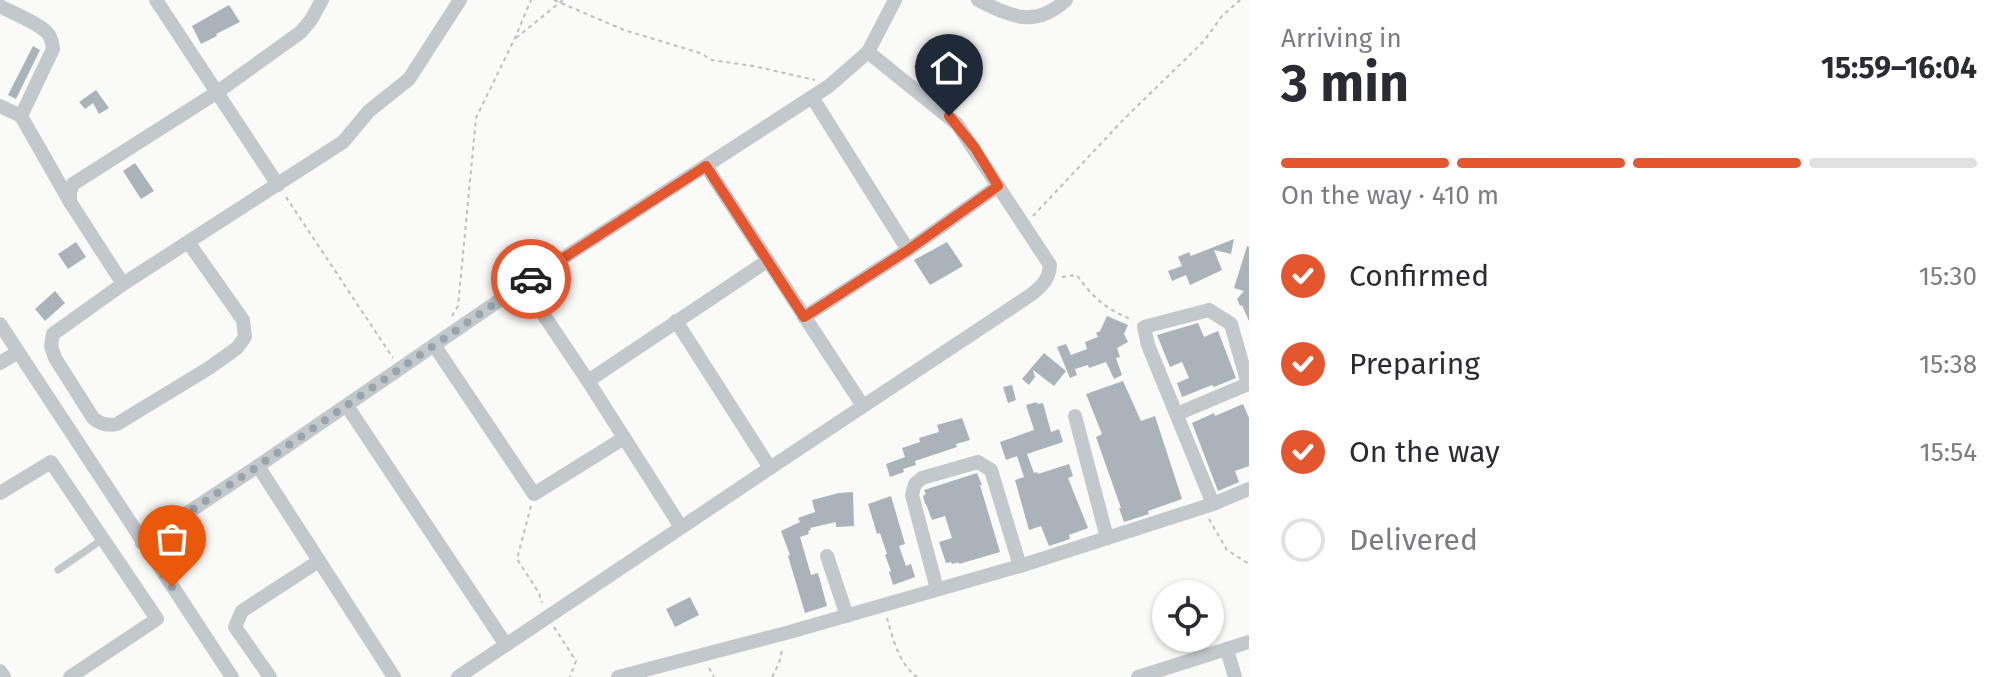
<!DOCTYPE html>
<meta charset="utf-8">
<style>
:root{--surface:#fff;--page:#f2f2f3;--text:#2b2b33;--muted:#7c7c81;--line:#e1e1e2;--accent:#e4572e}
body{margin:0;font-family:"Fira Sans",sans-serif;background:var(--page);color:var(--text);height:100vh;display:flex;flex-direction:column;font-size:30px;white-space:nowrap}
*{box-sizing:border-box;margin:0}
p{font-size:26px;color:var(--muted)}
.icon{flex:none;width:44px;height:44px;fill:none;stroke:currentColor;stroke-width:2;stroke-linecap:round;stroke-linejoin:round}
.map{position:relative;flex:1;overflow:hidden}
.details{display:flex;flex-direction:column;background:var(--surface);width:760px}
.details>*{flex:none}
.tools{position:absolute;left:1152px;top:580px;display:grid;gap:16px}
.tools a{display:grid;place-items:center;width:72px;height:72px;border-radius:50%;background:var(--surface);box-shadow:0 2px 6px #0004;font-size:40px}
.pin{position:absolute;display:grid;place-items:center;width:68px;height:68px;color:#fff;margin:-82px -34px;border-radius:50% 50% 50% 0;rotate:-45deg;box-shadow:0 0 8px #0007}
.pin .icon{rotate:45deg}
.courier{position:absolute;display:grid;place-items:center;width:80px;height:80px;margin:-40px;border:6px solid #e4572e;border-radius:50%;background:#fff;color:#222;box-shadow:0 2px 10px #0007}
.summary em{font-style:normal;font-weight:700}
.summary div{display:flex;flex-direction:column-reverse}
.summary{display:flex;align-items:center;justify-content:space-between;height:136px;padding:0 32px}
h1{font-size:52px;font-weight:700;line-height:60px}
.bar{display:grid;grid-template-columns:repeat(4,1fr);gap:12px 8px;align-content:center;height:96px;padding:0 32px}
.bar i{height:10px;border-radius:6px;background:var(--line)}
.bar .on{background:var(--accent)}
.bar p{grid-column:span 4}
ol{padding:0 32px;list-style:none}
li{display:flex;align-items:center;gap:24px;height:88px}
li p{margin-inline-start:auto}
li .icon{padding:8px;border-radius:50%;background:var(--accent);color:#fff;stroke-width:4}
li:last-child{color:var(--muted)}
li i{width:44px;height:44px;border:4px solid var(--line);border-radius:50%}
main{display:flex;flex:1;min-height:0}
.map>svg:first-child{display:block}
</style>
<main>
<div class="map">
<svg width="1249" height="677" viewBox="0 0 1249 677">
<rect width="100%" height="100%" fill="#fafaf8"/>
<g fill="#aab3b9">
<path d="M229,5L240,22L216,34L217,36L201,44L192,26Z"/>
<path d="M33,46L40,50L16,99L8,95Z"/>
<path d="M925,51L956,74L960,69L970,77L960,91L942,77L937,84L914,67Z"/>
<path d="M96,90L109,108L99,114L93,103L85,109L79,102Z"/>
<path d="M135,163L154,191L141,199L123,171Z"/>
<path d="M1234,239L1231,254L1214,250L1222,270L1190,285L1186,275L1172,281L1168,271L1182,266L1178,257L1189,252L1191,256Z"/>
<path d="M76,242L86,257L68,269L58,254Z"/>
<path d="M947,242L963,266L930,285L914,260Z"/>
<path d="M1247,246L1249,247V321L1242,305L1240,306L1237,299L1244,291L1234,288Z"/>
<path d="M55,291L65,303L45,321L35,309Z"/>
<path d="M1107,316L1128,325L1124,334L1128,342L1117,348L1120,357L1116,358L1122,375L1114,379L1106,362L1089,368L1088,365L1075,369L1077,375L1070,378L1057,347L1066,344L1071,355L1087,349L1085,342L1098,337L1096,333L1100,331Z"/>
<path d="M1198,323L1204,337L1218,331L1236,378L1214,387L1212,385L1182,397L1177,383L1189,378L1182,362L1170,367L1157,335Z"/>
<path d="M1044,353L1066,371L1054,386L1033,370L1035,377L1029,385L1022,379Z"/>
<path d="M1123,381L1141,421L1155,416L1182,499L1148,511L1149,514L1124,522L1119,508H1121L1096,437L1102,434L1086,394Z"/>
<path d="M1012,385L1016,400L1008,403L1003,387Z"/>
<path d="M1037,402V404L1043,403L1051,432L1059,429L1063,442L1027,454L1034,473L1037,472L1038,474L1069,464L1073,476L1068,478L1088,528L1069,535L1070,539L1049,546L1041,526L1029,530L1015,480L1024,477L1017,456L1006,460L1000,442L1034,430L1026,405Z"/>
<path d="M1243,404L1249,418V466L1235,471L1239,482L1218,491L1192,423L1214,413L1215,416Z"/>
<path d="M962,418L970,440L956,444L957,447L915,461L916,465L903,469L904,472L890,477L886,464L905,457L902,448L920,442L919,438L939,432L937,425Z"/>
<path d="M977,473L982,485H980L1000,552L959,564V562L952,564L951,562L946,563L939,542L952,538L945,516L932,520L926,504H925L923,496L926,494L924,490Z"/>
<path d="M853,492L854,526L836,527V522L810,528L811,530L808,531L809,534L800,537L811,575L818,573L827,606L805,613L788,556L790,555L781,531L800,522L798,518L815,512L812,500L839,493Z"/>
<path d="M891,496L905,544L899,546L906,566L911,564L915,577L893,585L889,572L891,571L885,555L887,554L880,533L877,534L868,504Z"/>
<path d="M690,597L699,615L675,627L666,609Z"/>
</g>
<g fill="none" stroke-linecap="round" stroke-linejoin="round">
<g stroke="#bbbfc2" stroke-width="2" stroke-dasharray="4 4" stroke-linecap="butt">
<path d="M554,0L624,30L700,53L712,60L753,66L815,80"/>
<path d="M516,38L563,0"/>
<path d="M286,197L393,358"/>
<path d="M1033,216L1123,120L1204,41L1222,16L1240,0"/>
<path d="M1062,277L1077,275C1092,297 1107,310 1133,320"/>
<path d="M452,316L458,306L476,118L515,38L531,0"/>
<path d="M531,506L517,559L539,593L542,603"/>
<path d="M1209,519L1227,550L1249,564"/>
<path d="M887,618C893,639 899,664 917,677"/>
<path d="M554,627L576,661L570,677"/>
<path d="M709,668L714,677"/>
<path d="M772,677L779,663L782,650"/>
</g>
<path stroke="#c3c8cc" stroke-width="7" d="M58,570L103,539"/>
<g stroke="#c3c8cc" stroke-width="14">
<path d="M156,0L278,185"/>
<path d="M978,0C1011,16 1034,29 1066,0"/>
<path d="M0,6C12,13 42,24 49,35C52,40 52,43 53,49L21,116"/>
<path d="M812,97L908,250"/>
<path d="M0,106L21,116L70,202L123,284"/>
<path d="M706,166L863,406"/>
<path d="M70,202V192L73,184L216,93L301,32L311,20L322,0"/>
<path d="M188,242L243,320L245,337L237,348L209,368L117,424C108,426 100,424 93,418L55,358L51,346L53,334L123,284L343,142L369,111L409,79L460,0"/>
<path d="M523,284L588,381L681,527"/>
<path d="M804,317L908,250L998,186"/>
<path d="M676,321L770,468"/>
<path d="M0,324L232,677"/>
<path d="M434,345L534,494L624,438"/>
<path d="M0,363L18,352"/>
<path d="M588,381L767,261"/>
<path d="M347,406L506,645"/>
<path d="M1177,414L1248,384L1231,324L1209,310L1144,327L1148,345L1213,504"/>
<path d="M1075,416L1107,538"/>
<path d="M258,466L394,677"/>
<path d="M0,493L51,462L157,619L70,677"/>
<path d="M142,543L258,466L523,284L829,86L868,52L895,0"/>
<path d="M827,556L847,616"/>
<path d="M937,589L912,495L915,484L922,478L978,462L991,470L1020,566"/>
<path d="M1227,650L1235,677"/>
<path d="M0,671L4,677"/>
<path d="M270,677L235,627L242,611L319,561"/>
<path d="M458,677L770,468L1032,294C1043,285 1049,279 1050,265L957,124L868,52"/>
<path d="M618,677L786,633L1020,566L1213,504L1249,489"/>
<path d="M1138,677L1249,642"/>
</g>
</g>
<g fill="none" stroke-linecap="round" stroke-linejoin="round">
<path stroke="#99a4ac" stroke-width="8" stroke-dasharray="0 14.4" d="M172,587L142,543L258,466L531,279"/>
<path stroke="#e4572e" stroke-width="10" d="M531,279L706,166L804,317L908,250L998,186L975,148L949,116"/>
</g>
</svg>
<div class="tools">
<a><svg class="icon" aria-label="locate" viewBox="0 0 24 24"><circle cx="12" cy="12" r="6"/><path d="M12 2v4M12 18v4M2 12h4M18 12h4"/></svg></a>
</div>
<div class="pin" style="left:172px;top:587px;background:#ea580c"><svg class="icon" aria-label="bag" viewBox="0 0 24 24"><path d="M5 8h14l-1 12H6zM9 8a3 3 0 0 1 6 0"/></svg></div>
<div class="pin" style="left:949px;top:116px;background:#1f2937"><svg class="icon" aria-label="home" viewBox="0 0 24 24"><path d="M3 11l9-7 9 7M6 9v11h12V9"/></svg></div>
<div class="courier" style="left:531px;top:279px"><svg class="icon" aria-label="car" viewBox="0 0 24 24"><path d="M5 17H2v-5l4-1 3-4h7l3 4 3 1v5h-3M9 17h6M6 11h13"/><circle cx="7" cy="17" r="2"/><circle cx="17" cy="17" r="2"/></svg></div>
</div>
<section class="details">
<div class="summary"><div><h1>3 min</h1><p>Arriving in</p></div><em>15:59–16:04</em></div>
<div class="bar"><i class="on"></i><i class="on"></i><i class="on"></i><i></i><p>On the way · 410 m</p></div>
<ol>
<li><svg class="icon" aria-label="check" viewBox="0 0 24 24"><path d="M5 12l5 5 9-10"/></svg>Confirmed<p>15:30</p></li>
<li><svg class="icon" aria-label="check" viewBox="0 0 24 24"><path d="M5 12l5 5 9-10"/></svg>Preparing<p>15:38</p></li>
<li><svg class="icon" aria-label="check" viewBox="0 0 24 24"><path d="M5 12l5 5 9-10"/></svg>On the way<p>15:54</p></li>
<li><i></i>Delivered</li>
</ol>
</section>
</main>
